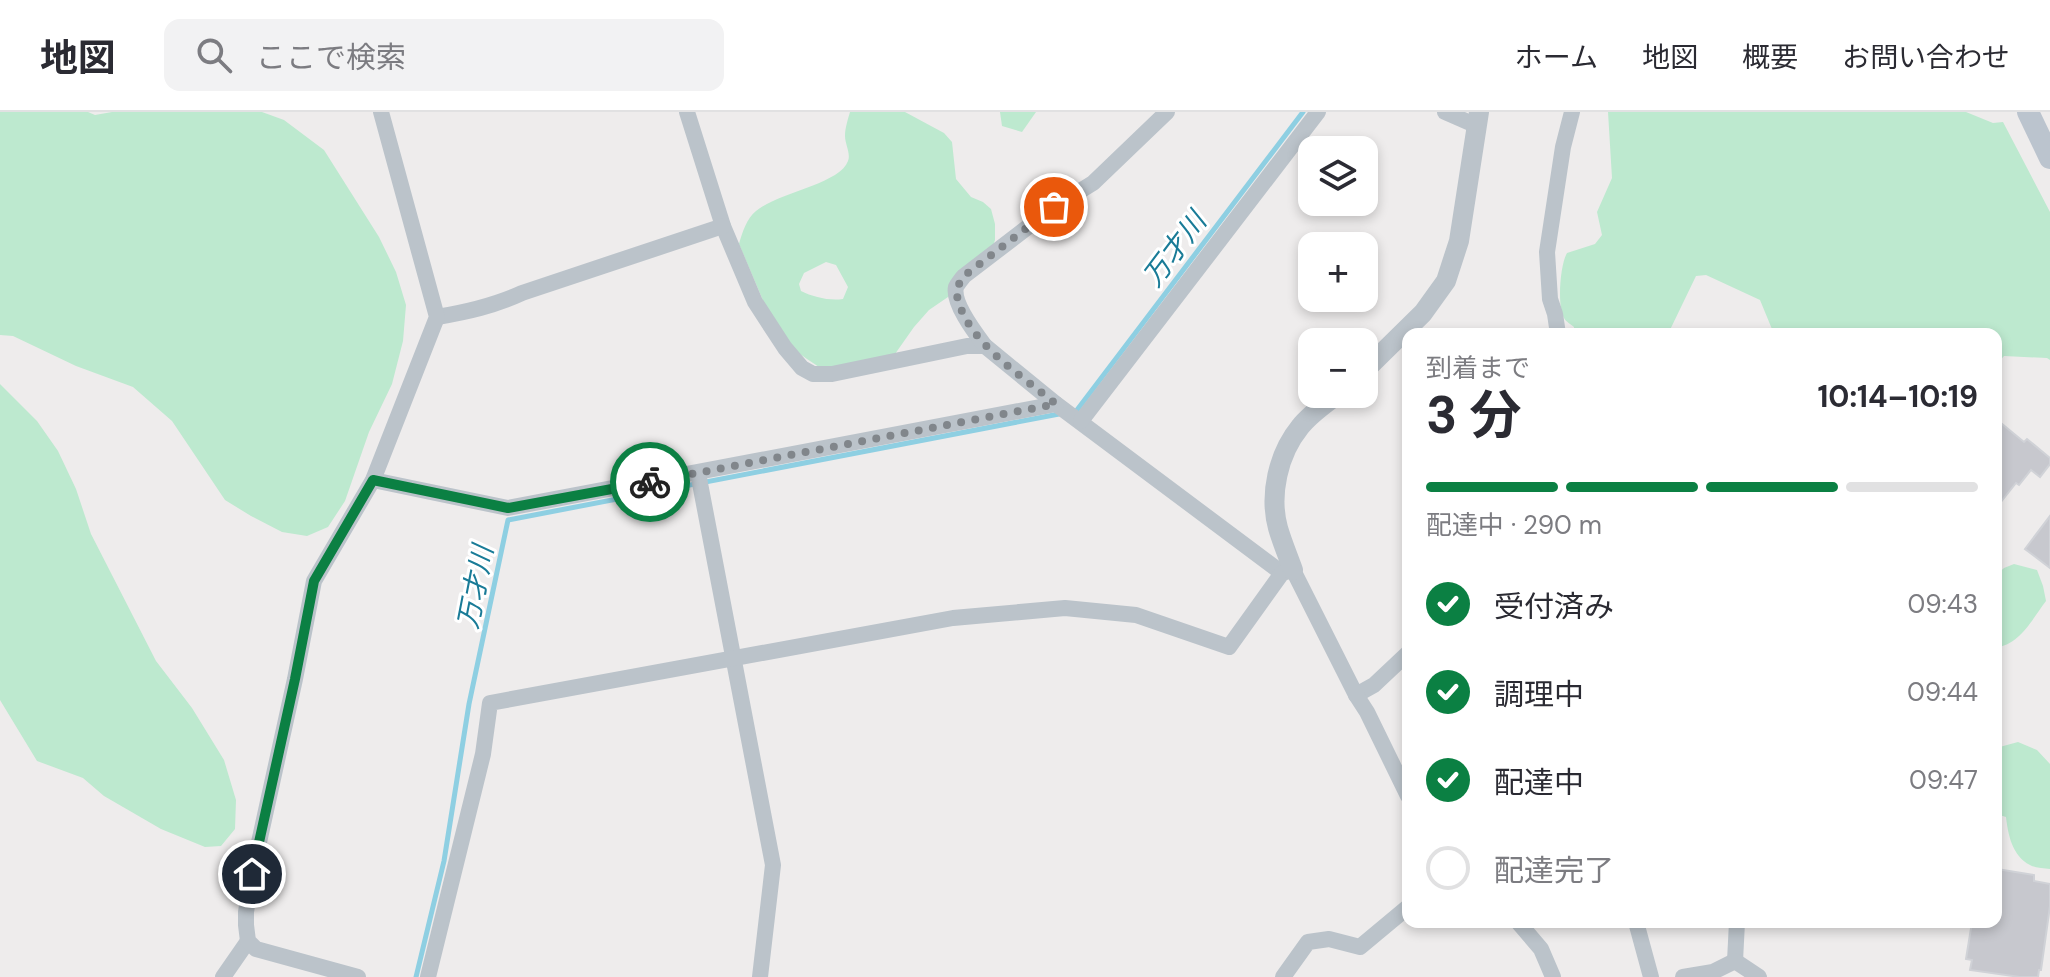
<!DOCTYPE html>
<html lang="ja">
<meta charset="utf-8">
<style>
:root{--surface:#fff;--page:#f2f2f3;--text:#2b2b33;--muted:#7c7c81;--line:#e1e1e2;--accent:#0b8043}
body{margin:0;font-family:"DM Sans","Noto Sans JP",sans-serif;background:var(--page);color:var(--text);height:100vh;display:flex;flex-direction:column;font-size:30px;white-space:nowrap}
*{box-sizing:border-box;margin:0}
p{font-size:26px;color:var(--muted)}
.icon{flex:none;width:44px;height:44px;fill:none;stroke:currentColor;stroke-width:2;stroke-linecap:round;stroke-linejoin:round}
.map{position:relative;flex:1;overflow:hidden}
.details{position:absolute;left:1402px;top:216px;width:600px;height:600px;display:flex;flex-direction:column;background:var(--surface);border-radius:16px;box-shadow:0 4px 12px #0003}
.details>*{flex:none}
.controls{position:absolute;left:1298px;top:24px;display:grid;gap:16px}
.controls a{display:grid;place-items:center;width:80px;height:80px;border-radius:16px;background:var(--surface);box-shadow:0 4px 12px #0003;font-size:40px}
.pin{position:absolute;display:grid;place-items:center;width:68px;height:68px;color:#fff;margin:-34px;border:4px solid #fff;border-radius:50%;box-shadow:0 2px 8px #0007}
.courier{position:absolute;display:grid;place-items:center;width:80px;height:80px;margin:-40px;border:6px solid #0b8043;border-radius:50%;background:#fff;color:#222;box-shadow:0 2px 10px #0007}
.summary em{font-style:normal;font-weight:700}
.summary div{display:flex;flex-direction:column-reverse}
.summary{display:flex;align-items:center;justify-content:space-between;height:136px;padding:0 24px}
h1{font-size:52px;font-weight:700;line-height:60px}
.bar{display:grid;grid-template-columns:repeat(4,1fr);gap:12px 8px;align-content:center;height:96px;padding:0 24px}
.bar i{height:10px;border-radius:6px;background:var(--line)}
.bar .selected{background:var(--accent)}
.bar p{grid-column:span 4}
ol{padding:0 24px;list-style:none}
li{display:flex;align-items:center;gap:24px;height:88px}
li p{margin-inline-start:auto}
li .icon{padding:8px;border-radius:50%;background:var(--accent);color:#fff;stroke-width:4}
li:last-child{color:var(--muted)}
li i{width:44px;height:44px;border:4px solid var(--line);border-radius:50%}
header{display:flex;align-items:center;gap:48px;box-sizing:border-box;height:112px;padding:0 40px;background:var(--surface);border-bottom:2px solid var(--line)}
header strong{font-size:38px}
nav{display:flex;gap:44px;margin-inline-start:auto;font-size:28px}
.search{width:560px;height:72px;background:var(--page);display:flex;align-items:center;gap:20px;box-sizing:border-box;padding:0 28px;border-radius:16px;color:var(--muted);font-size:30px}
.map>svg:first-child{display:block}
</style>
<header>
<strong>地図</strong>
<div class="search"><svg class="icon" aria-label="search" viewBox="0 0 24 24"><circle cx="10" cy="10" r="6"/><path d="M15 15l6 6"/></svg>ここで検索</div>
<nav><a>ホーム</a><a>地図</a><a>概要</a><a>お問い合わせ</a></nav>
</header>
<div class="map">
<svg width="2050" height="865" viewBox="0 0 2050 865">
<rect width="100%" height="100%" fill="#eeecec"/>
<g fill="#bde9cf" fill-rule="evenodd">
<path d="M0,0H88L95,3L112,0H262L284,8L324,38L379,125L396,160L406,193L403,229L392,272L369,320L345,389L328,415L307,424L282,420L251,404L225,388L172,309L133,275L76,254L13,224L0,223Z"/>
<path d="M850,0H905L944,21L952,30L956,67L971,85L983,90L991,97L995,112V128L992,137L964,156L948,185L929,198L914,215L895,242L853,254L819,255L807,247L793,237L765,193L739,132C742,121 747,106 756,99C777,81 840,72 848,49C851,42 845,32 845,24C845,16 848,7 850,0ZM826,150L836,153L848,175L843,187C829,189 813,185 801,179L799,172L804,161Z"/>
<path d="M1000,0H1036L1022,20L1002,14Z"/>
<path d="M1608,0H1966L1993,11L2003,10L2050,100V248L2047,246L2004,244L1996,253V222H1774L1760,188L1706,163L1696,164L1668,222H1574V215C1571,212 1566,210 1564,206C1557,194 1560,153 1567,141L1595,132L1602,123L1597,100L1612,66Z"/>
<path d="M0,272L37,309L58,339L76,377L91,422L156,549L192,596L224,648L236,688L235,717L221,734L205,735L161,717L104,684L83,666L37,649L0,588Z"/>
<path d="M2014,452L2037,458L2043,474L2046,489C2033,506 2019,534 1996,535V463L2004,456Z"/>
<path d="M2018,630L2037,638L2050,652V757C2044,756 2035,756 2030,753C2012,744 2008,722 2006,705L1996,702V636Z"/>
</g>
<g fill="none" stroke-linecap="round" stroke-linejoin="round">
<g stroke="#8ecfe2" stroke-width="5">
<path d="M1077,298L1303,0"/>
<path d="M416,865L444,749L469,592L508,408L1059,302"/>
</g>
</g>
<g fill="#c7c8ce" stroke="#d0d2d7" stroke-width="2">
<path d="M1996,307L2024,330L2027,327L2050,346V352L2040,365L2031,358L2019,373L2016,371L1996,396Z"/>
<path d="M2050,404V456L2025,437Z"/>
<path d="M1997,757L2034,763V769L2050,772V794L2041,858H2039L2038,865H2020L1970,858L1972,848L1966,847L1972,810H1996Z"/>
</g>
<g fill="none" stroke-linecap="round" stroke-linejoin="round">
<g stroke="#bbc3ca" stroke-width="16">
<path d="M687,0L723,114L755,190L785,236L802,256L813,262H832L967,234H985L1056,292L1282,461"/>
<path d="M1445,0L1477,14"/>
<path d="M437,205C467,200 494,194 522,181L723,114"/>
<path d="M1558,222L1555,202L1550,187L1547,140L1563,35L1572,0"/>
<path d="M985,234C976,222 952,191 956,175C957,173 962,166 964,164L1054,95L1093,71L1167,0"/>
<path d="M1081,309L1318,0"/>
<path d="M698,361L773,753L760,865"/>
<path d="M373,368L508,396L1056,292"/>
<path d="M1356,583L1374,573L1408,541"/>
<path d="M1518,810L1541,837L1553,865"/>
<path d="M1636,810L1651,865"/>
<path d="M1735,849L1737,810"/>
<path d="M223,865L248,829"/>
<path d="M358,865L256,837L248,829L246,813V800L252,762L295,567L314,469L373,368L437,205L381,0"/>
<path d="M428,865L483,642L490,591L953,506L1065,496L1136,503L1229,535L1282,461L1293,458L1356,583L1367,600L1408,684"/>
<path d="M1283,865L1308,830L1329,827L1360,835L1408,795"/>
<path d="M1683,865L1713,860L1735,849L1759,865"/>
</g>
<g stroke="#bbc3ca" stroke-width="20">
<path d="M1364,259L1423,201L1446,169L1459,129L1479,0"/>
<path d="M1293,458C1288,444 1282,430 1278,416C1269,383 1278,342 1300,315C1310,302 1325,292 1338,282"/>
</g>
<path stroke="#bbc4ce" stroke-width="22" d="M2028,0L2050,46"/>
</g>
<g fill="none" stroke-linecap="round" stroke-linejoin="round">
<path stroke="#81868b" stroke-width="8" stroke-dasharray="0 14.4" d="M650,370L1056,292C1020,262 961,227 956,177L964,164L1054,95"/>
<path stroke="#0b8043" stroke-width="10" d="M252,762L295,567L314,469L373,368L508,396L650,370"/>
</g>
<g text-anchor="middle" stroke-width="6" stroke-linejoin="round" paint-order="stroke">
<g font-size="28" font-style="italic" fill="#197b97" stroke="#fff">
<text transform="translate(1174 137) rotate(-53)" y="10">万才川</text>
<text transform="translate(475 475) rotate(-79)" y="10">万才川</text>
</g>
</g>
</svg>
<div class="controls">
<a><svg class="icon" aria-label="layers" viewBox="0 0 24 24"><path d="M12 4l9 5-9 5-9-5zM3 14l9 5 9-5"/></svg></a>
<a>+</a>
<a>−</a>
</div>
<div class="pin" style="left:1054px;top:95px;background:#ea580c"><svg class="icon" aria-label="bag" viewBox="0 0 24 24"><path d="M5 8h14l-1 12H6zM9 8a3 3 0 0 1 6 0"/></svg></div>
<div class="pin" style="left:252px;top:762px;background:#1f2937"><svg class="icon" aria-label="home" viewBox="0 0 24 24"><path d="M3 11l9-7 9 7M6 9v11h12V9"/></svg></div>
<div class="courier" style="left:650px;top:370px"><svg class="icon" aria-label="bike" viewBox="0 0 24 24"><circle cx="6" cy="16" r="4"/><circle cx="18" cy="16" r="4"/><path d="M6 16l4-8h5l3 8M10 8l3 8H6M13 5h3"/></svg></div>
<section class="details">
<div class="summary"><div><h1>3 分</h1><p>到着まで</p></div><em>10:14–10:19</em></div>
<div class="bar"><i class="selected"></i><i class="selected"></i><i class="selected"></i><i></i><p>配達中 · 290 m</p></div>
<ol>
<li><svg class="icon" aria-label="check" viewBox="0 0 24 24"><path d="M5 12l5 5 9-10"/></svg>受付済み<p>09:43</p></li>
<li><svg class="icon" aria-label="check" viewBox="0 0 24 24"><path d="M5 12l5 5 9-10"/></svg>調理中<p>09:44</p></li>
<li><svg class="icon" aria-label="check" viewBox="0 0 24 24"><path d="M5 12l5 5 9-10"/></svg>配達中<p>09:47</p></li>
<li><i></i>配達完了</li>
</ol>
</section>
</div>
